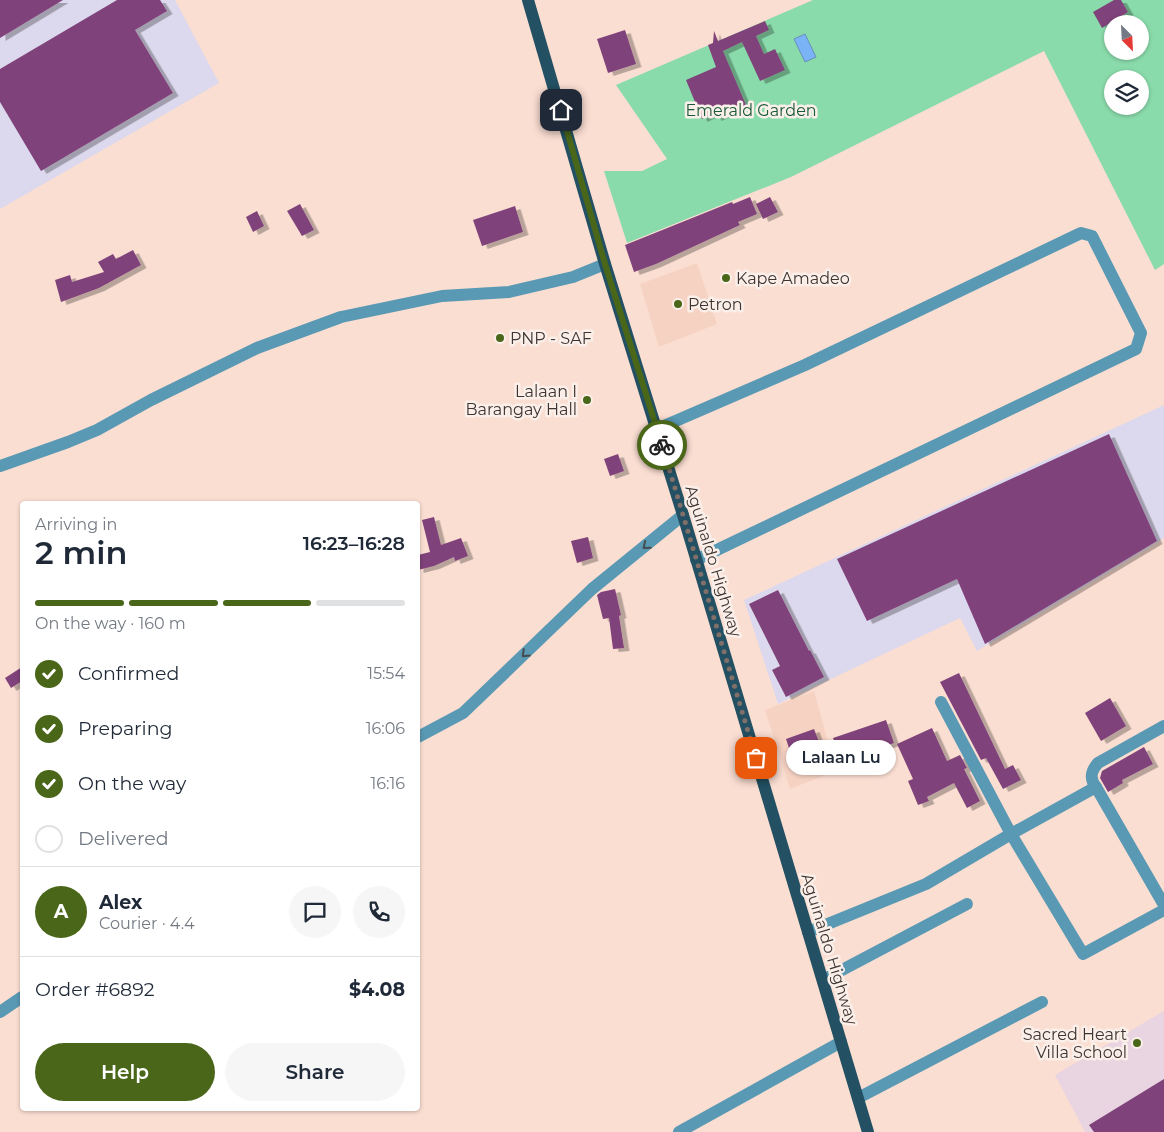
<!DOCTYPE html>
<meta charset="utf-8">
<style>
:root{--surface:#fff;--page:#f6f6f7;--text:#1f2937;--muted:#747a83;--line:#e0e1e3;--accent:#496619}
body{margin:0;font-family:Montserrat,sans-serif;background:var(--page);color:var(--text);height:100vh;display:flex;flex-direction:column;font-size:19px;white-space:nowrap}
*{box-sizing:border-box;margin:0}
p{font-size:16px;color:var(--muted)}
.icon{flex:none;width:28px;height:28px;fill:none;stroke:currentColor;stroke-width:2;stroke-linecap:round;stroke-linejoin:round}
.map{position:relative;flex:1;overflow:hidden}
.sheet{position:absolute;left:20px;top:501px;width:400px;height:610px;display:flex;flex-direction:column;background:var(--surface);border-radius:5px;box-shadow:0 1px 4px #0004}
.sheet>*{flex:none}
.needle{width:32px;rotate:156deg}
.controls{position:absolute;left:1104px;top:15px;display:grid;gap:10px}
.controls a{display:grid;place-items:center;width:45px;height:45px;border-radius:50%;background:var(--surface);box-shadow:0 1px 4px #0004;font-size:25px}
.pin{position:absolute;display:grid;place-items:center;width:42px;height:42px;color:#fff;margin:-21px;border-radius:10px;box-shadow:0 2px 8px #0006}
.courier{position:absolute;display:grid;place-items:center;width:50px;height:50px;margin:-25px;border:4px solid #496619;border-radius:50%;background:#fff;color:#222;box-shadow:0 1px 6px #0007}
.bubble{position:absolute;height:35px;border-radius:18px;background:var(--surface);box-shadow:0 1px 4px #0004;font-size:16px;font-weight:600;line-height:35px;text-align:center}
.headline em{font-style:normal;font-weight:600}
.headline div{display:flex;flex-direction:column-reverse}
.headline{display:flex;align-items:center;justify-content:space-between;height:85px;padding:0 15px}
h1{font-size:32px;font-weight:600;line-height:38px}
.bar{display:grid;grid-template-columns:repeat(4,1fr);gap:8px 5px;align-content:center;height:60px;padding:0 15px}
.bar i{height:6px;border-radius:4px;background:var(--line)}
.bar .active{background:var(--accent)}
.bar p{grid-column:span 4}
.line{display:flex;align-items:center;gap:12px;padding:0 15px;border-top:1px solid var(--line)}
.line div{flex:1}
.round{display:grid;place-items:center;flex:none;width:52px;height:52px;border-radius:26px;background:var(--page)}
ol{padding:0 15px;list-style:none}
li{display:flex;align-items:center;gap:15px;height:55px}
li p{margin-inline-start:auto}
li .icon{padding:5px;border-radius:50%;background:var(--accent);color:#fff;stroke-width:4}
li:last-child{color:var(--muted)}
li i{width:28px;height:28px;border:2px solid var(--line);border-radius:50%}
.primary-button{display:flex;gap:10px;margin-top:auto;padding:10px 15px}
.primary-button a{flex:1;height:58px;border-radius:30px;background:var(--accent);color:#fff;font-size:20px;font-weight:600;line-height:58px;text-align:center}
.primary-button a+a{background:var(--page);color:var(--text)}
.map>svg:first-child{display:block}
</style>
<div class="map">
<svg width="1164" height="1132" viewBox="0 0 1164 1132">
<defs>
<filter id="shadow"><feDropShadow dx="5.5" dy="3" stdDeviation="0" flood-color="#0004"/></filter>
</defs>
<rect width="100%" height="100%" fill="#fbded2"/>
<g fill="#f6d2c3">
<path d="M697,263L717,324L659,347L640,284Z"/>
<path d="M814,691L836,771L790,789L765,710Z"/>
</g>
<g fill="#dcd8ed">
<path d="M0,0H175L219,83L0,209Z"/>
<path d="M1164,405V538L977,651L960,618L778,704L744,600Z"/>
</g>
<path fill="#e9d4e2" d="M1164,1011V1132H1085L1055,1075Z"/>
<path fill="#8adbab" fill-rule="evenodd" d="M813,0H1164V264L1155,270L1044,51L791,177L627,243L604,171H642L667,159L616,85ZM1112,24H1140V51H1112ZM1112,79H1140V106H1112Z"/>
<path fill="#7bb4f6" stroke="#698ebb" d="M805,34L816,57L805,62L794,39Z"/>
<g fill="#80437a" filter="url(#shadow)">
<path d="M0,0H63L0,38Z"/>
<path d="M117,0H160L167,11L135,30L173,93L41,171L0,102V69Z"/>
<path d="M1114,0H1121L1128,12L1102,28L1093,12Z"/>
<path d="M765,21L769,30L756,36L764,54L775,49L785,70L760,81L742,42L723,51L746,105L716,118L714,113L702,119L686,80L716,67L708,45L713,43L714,31L718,41Z"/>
<path d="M625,30L636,64L608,73L597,39Z"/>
<path d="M750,197L757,214L738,222L740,225L656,264L634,272L625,245L732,202L733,204Z"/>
<path d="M770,197L778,212L763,219L756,204Z"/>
<path d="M300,204L314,230L302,236L287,211Z"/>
<path d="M515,206L523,232L482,246L473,220Z"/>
<path d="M257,211L264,226L253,232L246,217Z"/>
<path d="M133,250L141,265L99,288L61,302L55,280L70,275L72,282L104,272L98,262L113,254L116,259Z"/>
<path d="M1109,434L1157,541L985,644L957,579L867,621L837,559Z"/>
<path d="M618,454L624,471L610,476L604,459Z"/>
<path d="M434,517L441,545L461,538L468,556L455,561L454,557L434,566L418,570V555L430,552L422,520Z"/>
<path d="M588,537L593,558L577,563L571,541Z"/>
<path d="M615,589L621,615L619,616L624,648L613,649L609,618L603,619L597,595L601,592Z"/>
<path d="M778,590L809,651L810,650L824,677L786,697L772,670L780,666L749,604Z"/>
<path d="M22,667V681L11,688L5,678Z"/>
<path d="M959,673L1005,769L1013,765L1021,780L1003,789L986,758L981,760L940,682Z"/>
<path d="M1110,698L1126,726L1101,741L1085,713Z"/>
<path d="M886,720L894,743L867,752L869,758L843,767L833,738Z"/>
<path d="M932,728L947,761L960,755L967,768L964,769L980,801L967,808L954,783L927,797L929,801L918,805L908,781L913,779L897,744Z"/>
<path d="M814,729L821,747L792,757L786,739Z"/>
<path d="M1144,747L1153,764L1122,780L1123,783L1108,792L1100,778L1102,771Z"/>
<path d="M1164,1079V1132H1094L1089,1125Z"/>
</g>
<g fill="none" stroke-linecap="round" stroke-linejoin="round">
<g stroke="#5999b4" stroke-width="12">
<path d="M657,429L805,365L1081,233L1092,236L1141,333L1136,349L696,560"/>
<path d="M0,466L68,442L97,430L151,400L257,348L341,317L442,296L509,292L573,277L605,264"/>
<path d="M941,702L1011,834L1083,954L1164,910"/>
<path d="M418,737L463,713L592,589L683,515"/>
<path d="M1096,787C1089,778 1091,771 1098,763L1164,726"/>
<path d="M808,932L926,884L1011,834L1096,787L1164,905"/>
<path d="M823,980L967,904"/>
<path d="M0,1012L22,997"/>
<path d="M858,1098L1042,1002"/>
<path d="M679,1132L841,1042"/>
</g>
<path stroke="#235163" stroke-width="12" d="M528,0L605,264L683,515L868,1132"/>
</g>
<defs><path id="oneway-chevron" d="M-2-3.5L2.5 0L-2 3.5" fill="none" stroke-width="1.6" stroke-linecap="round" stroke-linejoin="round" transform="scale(1.25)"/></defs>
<g stroke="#464d51">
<use href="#oneway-chevron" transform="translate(646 546) rotate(141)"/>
<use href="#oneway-chevron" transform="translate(525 654) rotate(136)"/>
</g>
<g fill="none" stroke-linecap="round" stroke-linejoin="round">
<path stroke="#817069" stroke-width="5" stroke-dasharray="0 9" d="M662,445L756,758"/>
<path stroke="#496619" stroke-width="6" d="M561,110L605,264L662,445"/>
</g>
<g fill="#496619" stroke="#fbefea" stroke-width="2">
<circle cx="726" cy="278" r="5"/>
<circle cx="678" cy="304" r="5"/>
<circle cx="500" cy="338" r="5"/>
<circle cx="587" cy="400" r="5"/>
<circle cx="1137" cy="1043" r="5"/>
</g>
<g text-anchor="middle" stroke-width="5" stroke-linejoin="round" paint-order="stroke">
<g font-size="16" fill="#1a5a39" stroke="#fbefea">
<text x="751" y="116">Emerald Garden</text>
</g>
<g font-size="16" fill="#3f3430" stroke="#fbefea" text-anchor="start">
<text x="736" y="284">Kape Amadeo</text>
<text x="688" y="310">Petron</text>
<text x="510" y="344">PNP - SAF</text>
<text x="577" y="397" text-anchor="end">Lalaan I<tspan x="577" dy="18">Barangay Hall</tspan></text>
<text x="1127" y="1040" text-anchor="end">Sacred Heart<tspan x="1127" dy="18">Villa School</tspan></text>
</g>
<g font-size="16" fill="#3f3430" stroke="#fbefea">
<text transform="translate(714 561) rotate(73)" y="6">Aguinaldo Highway</text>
<text transform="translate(830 949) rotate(73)" y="6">Aguinaldo Highway</text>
</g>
</g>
</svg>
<div class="controls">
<a><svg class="needle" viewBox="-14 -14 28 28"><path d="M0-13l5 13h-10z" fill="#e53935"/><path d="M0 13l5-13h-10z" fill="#747a83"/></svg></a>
<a><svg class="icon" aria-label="layers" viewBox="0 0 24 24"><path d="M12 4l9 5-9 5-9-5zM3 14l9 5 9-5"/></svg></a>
</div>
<div class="pin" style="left:756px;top:758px;background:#ea580c"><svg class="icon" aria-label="bag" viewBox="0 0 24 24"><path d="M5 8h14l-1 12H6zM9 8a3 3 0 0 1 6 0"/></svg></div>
<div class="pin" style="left:561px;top:110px;background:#1f2937"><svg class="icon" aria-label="home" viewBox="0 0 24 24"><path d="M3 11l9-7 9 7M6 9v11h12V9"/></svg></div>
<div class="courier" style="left:662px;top:445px"><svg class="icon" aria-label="bike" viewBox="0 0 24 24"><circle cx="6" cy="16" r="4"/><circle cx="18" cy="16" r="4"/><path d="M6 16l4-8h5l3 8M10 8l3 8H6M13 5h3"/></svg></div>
<div class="bubble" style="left:786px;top:740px;width:110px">Lalaan Lu</div>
<section class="sheet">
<div class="headline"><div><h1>2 min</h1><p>Arriving in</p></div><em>16:23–16:28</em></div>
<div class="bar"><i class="active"></i><i class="active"></i><i class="active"></i><i></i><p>On the way · 160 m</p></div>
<ol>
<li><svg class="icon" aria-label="check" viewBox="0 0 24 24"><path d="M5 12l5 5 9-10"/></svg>Confirmed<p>15:54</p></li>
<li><svg class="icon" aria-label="check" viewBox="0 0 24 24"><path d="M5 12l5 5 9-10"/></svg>Preparing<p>16:06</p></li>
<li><svg class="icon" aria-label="check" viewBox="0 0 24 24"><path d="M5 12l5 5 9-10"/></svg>On the way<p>16:16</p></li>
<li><i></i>Delivered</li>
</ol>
<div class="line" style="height:90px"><b class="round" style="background:var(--accent);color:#fff">A</b><div><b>Alex</b><p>Courier · 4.4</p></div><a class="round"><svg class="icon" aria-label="chat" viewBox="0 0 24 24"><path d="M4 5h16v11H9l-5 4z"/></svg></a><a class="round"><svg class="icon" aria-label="phone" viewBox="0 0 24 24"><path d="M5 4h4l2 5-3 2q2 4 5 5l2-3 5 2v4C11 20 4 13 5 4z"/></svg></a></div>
<div class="line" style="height:65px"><div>Order #6892</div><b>$4.08</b></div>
<div class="primary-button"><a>Help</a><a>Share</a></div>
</section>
</div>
